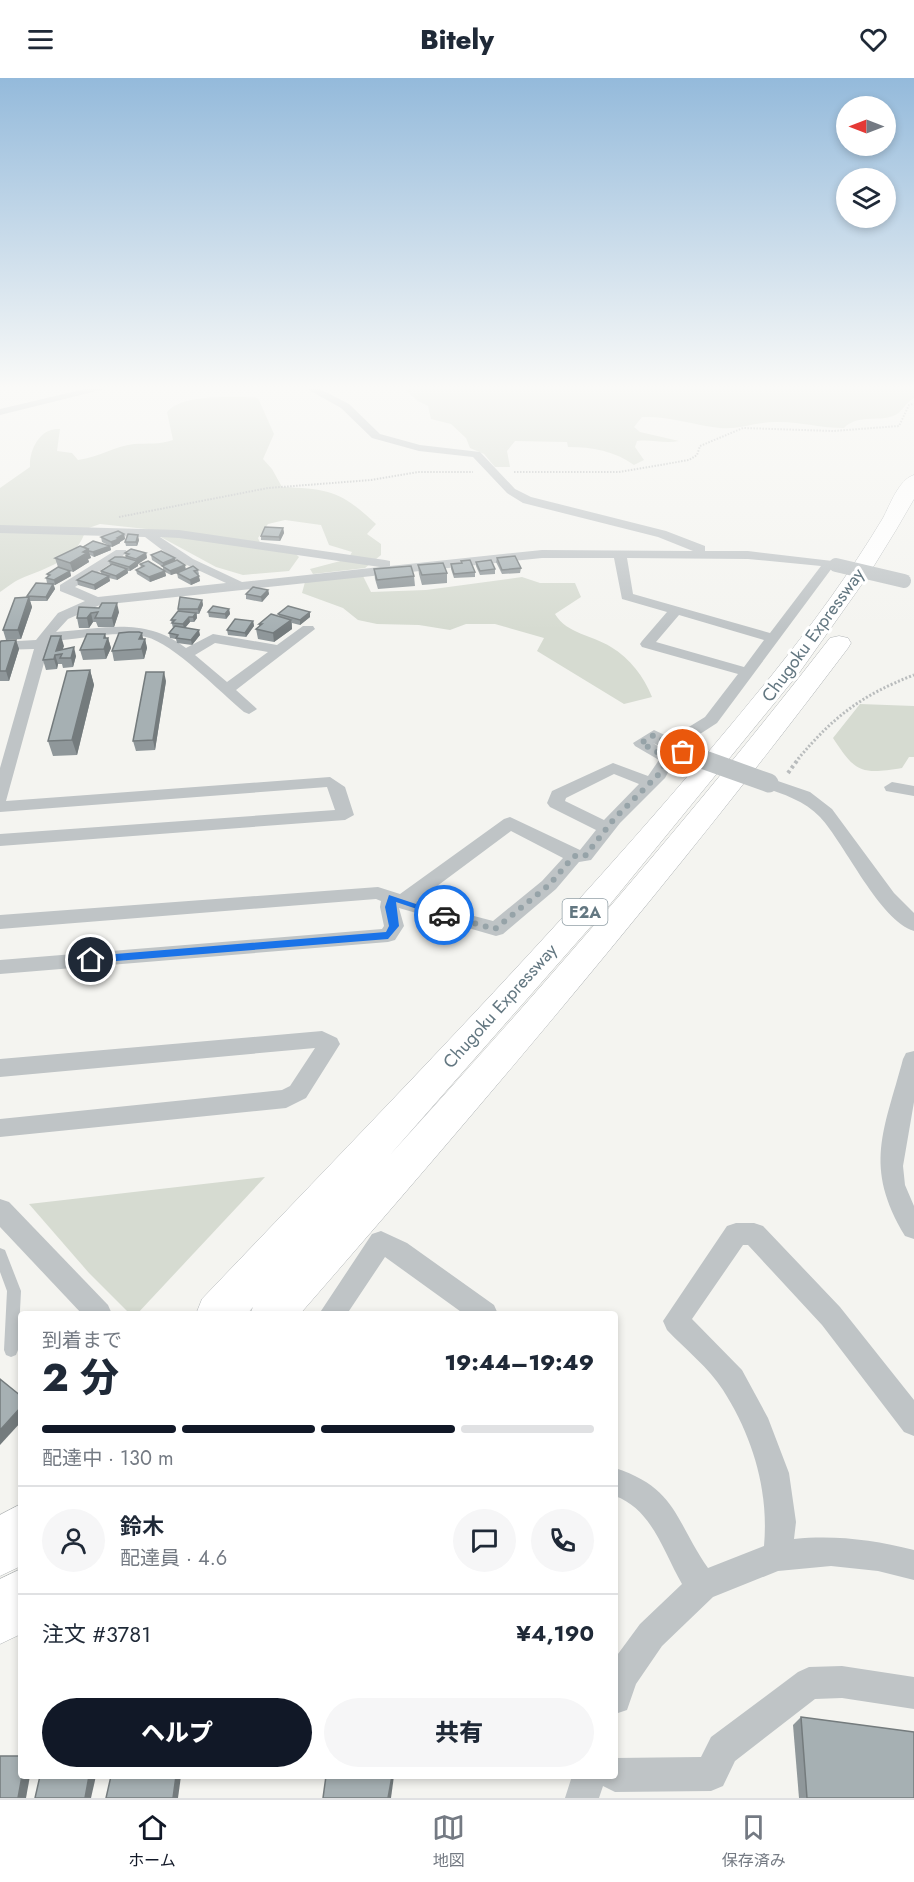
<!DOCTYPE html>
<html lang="ja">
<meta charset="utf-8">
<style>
:root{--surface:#fff;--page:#f6f6f7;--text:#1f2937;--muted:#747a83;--line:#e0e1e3;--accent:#111827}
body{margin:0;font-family:Jost,"Noto Sans JP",sans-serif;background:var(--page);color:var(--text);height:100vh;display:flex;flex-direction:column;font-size:22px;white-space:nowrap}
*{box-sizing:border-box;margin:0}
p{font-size:20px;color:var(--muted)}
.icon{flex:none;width:33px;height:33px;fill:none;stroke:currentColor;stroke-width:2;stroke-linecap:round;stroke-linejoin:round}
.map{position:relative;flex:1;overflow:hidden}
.details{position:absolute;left:18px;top:1233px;width:600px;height:468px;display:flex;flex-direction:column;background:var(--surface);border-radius:6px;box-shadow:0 3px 9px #0003}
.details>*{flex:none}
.needle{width:39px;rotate:270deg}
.controls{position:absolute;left:836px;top:18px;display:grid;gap:12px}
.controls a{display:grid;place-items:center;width:60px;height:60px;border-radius:50%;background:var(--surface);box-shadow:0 3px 9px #0003;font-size:30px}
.pin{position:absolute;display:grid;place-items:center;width:51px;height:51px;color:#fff;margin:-26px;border:3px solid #fff;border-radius:50%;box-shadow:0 2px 6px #0007}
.courier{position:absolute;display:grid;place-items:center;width:60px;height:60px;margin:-30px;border:4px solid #1a73e8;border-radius:50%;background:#fff;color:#222;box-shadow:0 2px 8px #0007}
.headline em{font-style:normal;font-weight:800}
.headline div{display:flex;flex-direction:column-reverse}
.headline{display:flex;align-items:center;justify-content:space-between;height:102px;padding:0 24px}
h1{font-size:39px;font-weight:800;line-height:45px}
.bar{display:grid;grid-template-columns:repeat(4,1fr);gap:9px 6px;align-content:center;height:72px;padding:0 24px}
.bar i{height:8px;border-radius:4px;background:var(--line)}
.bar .on{background:var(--accent)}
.bar p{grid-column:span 4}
.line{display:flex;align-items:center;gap:15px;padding:0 24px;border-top:2px solid var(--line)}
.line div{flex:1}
.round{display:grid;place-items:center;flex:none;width:63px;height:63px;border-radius:32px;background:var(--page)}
.cta{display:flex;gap:12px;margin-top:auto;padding:12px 24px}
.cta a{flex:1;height:69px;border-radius:36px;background:var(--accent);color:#fff;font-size:24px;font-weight:800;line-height:69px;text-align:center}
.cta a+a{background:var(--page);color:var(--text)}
header{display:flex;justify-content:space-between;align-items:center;height:78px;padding:0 24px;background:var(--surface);font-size:27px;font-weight:800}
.menu{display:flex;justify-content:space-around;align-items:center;height:84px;border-top:2px solid var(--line);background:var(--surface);font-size:16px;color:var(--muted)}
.menu a{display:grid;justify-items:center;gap:3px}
.menu .on{color:var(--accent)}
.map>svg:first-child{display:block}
</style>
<header><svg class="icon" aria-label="menu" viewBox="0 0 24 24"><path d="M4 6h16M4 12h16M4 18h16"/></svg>Bitely<svg class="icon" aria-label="heart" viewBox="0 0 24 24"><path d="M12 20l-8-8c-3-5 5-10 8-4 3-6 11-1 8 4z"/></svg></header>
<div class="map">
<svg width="914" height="1720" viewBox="0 0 914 1720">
<rect width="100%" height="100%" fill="#f4f4f0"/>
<g fill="#d6dbd1">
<path d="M405,311H914V320C905,325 902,335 893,338C876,344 858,336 844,350C820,350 798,343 775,344C757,344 737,352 720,350C694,347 669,338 642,339L634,349L640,354L679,363C664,366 652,361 637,363L635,369L644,382L634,387C615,373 592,369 568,369L567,364L515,363L507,373L510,389H495L484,376L470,370L466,360L451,346L431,341L428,328L418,323Z"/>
<path d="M244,319L258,320L274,356L263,381L272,391L282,409C329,411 341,413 376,446L367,456L381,466V477L365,490L313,496L310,491L348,481L352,474L329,467L321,447L285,442L268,446L258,460L262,469L294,474L299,479L289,493L243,497L216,489L146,451L100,446L86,451C77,483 47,489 20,501C13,504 6,510 0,514V410L30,389C29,372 40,349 60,351L57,373L72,375L78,382C100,379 114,368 134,366C148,365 159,367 173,362L167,334C181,317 223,319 244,319Z"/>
<path d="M363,498L371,514L426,512L522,499L540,505H575L581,519L555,536C567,556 592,557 611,569C630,580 644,599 652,619L624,626L537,573L544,560L495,546H466L450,552L419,547L377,546L358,542L343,530L302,515L305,504Z"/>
<path d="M860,626L914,628V679H909L902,690C861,697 855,694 833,660Z"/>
<path d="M265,1099L137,1236H130L89,1195L29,1126Z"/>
</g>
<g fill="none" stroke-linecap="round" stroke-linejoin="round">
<defs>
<g id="highway">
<path d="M914,397V421L896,452L867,499L799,595L607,830L389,1078C542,910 691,739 830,560L839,558L848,560L851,565L848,570C675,800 489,1019 300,1236H250L253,1229L247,1236H196L202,1221C396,1017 595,816 772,597C812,547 850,495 883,440C890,427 899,401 914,397Z"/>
<path d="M21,1426V1488L0,1498V1437Z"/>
<path d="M21,1491V1556L0,1566V1501Z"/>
</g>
</defs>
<use href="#highway" stroke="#b2b6b8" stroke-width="1"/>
<g stroke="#b9bcbd" stroke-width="2" stroke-dasharray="1.5 1.5" stroke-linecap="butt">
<path d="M514,394H619L689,382L697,377L700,368L743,350L833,353L899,348L909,327L914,326"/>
<path d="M119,439L268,410L371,402L418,394H473"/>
</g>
<path stroke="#b9bcbd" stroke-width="3" stroke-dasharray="2 2" stroke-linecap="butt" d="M798,681C834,638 862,617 914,597"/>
<path stroke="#b9bcbd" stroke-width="4" stroke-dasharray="3 3" stroke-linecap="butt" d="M788,695L799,680"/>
<path fill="#bfc4c6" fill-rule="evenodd" d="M0,1170L5,1172L21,1213L18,1272L16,1277L11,1279L6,1277L4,1272L7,1213L0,1194Z"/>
<g fill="#bfc4c6" fill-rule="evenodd">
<path d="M85,311H105L0,337V331Z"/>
<path d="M307,311H320L349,326L380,356L420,367L480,374L515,411L531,419L666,453L705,468V473H748L841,484L843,487L832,490L717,645L683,667L689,672L687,675H675L653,665L676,680L665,700L620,745L591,782L579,784L556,811L503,856L496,858L399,830L404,848L395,862L388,864L0,896V882L382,851L384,848L380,829L381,823L376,821L0,851V837L378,809L400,816L504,741L510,739L580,772L596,752L550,729L547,725L552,713L613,685L648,698L659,682L635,668L633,665L654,652L671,660L705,639L738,596L642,569L640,566L642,563L667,534L622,521L614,480H542L100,527L68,541L56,554C105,551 143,538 186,570L213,556L277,567L303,548H313L315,551L236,612L257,631L249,636L244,634C221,615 173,565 146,559C116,551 81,562 50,563L6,723L330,699L345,709L354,737L345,742L0,768V756L335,732L327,709L0,734V690L34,571L0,572V564L36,562L58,535L85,523L60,513V507L116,472H126L127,475L75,509L98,519L226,505L174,481L145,459L0,455V447L179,452L385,482L390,483V488L542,472L693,473L658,459L523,425L507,415L473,379L419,373L372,360L341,330ZM160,459L179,460L380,489L242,504L193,481ZM627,480L748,481L821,488L770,555L633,516ZM679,537L764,562L744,589L656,564ZM215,565L268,574L227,604L195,577ZM614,696L639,706L604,742L565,723L566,720ZM511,753L563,780L542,803L493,843L417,823Z"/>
<path d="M769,700L810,714L832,731L894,815L914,835V853C880,843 845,766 820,739C805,723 783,716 763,709L761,705L763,701Z"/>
<path d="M892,704L914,708V718L886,713L884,709Z"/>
<path d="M322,953L337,960L340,966L306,1020L286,1030L0,1059V1041L282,1012L290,1008L315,970L0,999V981Z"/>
<path d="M914,973V1024L903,1088L905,1107L914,1128V1161L905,1158C863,1088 884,1053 903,981L906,975Z"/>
<path d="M0,1121L9,1124L108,1227L112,1236H82L0,1149Z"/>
<path d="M736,1145H754L763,1148L840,1229L914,1322V1358L904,1354L822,1247L748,1167H743L692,1241L742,1292L768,1340L789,1395L796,1444L794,1461C836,1457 873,1462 914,1472V1502L878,1493L831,1488L778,1493L713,1519L662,1568L636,1606L627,1632L615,1636V1580L640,1546L682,1506C664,1475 652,1431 615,1418V1390C677,1410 675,1443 708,1490L764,1468C769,1413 753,1359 723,1312C709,1290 685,1271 667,1252L663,1243L727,1148Z"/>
<path d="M381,1153L407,1165L494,1227L498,1236H464L385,1179L347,1236H319L372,1156Z"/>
<path d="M842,1588L914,1599V1631L842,1620L815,1621L735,1683L723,1708L711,1713L615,1714L603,1708L599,1720H565L572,1698H615V1680L701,1679L711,1659L798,1594L809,1589Z"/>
</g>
<use href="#highway" fill="#fff" fill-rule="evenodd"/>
<g stroke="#bfc4c6" stroke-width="14">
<path d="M836,487L904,503"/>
<path d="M683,674L703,681"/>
</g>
<path stroke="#bfc4c6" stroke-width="19" d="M699,680L769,705"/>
</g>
<g fill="#8f979a">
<path d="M283,450L284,455L280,463L261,462V458Z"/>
<path d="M124,456L125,461L120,464V465L112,469L102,464L101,459Z"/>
<path d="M139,462L137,468H126L125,464Z"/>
<path d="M110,468L111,472L94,479L90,477L91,480L88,481L89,484L73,494L70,493L71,498L55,507H54L55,511L47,523H30L32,529L21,561L6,562L3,552L28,519L27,518L51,506L47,505L46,500L48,499L47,496L58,489L55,480L83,469Z"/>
<path d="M125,475H146L147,480L138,486V488L130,493H128V495L117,502L109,500L110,503L95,512L78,507L77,502L101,496V493L110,487L109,483L126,479Z"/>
<path d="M151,477L175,483L185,491L198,492L199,496L198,497L200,503L191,507L178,500L177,495L171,497L165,494L166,498L150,504L137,496L136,492L141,490L140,486L163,492V489L152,482Z"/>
<path d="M497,480L521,490L520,495L502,496L496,484Z"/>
<path d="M461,483L475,494V499L454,500L451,491V486L461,485Z"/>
<path d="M476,484L495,491V496L480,497L476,488Z"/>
<path d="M418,487L447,495V505L422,507L419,496Z"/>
<path d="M374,491L414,498L415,508L378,511L375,501Z"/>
<path d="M268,512L269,516L262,524L246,521V516Z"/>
<path d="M202,522L203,527L199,536H197V540L194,544H190L185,550L200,557L192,567L177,565L176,561L170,560L169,555L173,550L171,542L178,533V531Z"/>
<path d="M79,529L119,534L114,549H98L96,544H93L89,550H79L77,540Z"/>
<path d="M229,531L230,536L226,541L209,539L208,534Z"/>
<path d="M310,534V539L300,547L292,545V551L274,564L258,561L256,551L259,549V546L279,538L278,536Z"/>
<path d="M253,543L254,548L246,559L228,557L227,552Z"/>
<path d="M107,560H108L111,570L106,581L83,582L80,572Z"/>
<path d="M143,561H145L147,570L144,581L114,583L112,573Z"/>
<path d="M16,562L19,571L9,603H0V565Z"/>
<path d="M64,568L62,571L76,578L73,589L63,590L62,586H58L57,591L46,592L43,582Z"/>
<path d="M90,592L94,607L77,677L53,678L48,663Z"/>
<path d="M166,603L155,672L136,673L133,663Z"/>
<path d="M801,1639L914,1720H799L793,1647Z"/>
</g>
<g fill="#747b7d">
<path d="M283,450L284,455L280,463L279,459Z"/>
<path d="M124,456L125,461L120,464V465L112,469L111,464L117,460Z"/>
<path d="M138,457L139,462L137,468L136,464Z"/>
<path d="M110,468L111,472L94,479L93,474Z"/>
<path d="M88,471L91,480L88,481L89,484L73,494L70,485L83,474Z"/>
<path d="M146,475L147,480L138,486V488L130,493L129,489L137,484L136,481Z"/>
<path d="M175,480L176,485L163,488V485Z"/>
<path d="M185,487L186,492L171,497L170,493Z"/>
<path d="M127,491L128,495L117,502L116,498Z"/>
<path d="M70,493L71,498L55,507L54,502Z"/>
<path d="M165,493L166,498L150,504L149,499Z"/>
<path d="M109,498L110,503L95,512L94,507Z"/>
<path d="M199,498L200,503L191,507L190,502Z"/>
<path d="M53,506L55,511L47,523L46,519Z"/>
<path d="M268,512L269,516L262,524L261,519Z"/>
<path d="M29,519L32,529L21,561L18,552Z"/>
<path d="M202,522L203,527L199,536L198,531Z"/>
<path d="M117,525L119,534L114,549L112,540Z"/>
<path d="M229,531L230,536L226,541L225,536Z"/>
<path d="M310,534V539L300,547V542Z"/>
<path d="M91,535L93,544L89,550L87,540Z"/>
<path d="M196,535L197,540L194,544L193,539Z"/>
<path d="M189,539L190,544L184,551L183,546Z"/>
<path d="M291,542L292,551L274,564L273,555Z"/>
<path d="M253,543L254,548L246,559L245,555Z"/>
<path d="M199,552L200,557L192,567L191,562Z"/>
<path d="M142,555L144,565L145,561L147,570L144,581L139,561Z"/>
<path d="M105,556L107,563L108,560L111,570L106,581L104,571V560Z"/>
<path d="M61,558L64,568L61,576L56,573Z"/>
<path d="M16,562L19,571L9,603L6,593Z"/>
<path d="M74,569L76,578L73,589L71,580Z"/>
<path d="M55,577L58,586L57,591L54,581Z"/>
<path d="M90,592L94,607L77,677L72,662Z"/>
<path d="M164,594L166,603L155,672L153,662Z"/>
<path d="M21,1329V1344L0,1367V1352Z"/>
<path d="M22,1698H30L26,1720H18Z"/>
<path d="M89,1698H96L91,1720H85Z"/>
<path d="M176,1698H181L178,1720H173Z"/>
<path d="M392,1698H394L391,1720H388Z"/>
</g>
<g fill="#a6b0b3" stroke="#747b7d" stroke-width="1.5">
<path d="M265,449L283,450L279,459L261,458Z"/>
<path d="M118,453L124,456L117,460L119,461L111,464L101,459Z"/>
<path d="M128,456L138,457L136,464H125Z"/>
<path d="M93,463L110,468L93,474L89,473L88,471L83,469Z"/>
<path d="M80,468L88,471L83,474L87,475L70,485L55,480Z"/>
<path d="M131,471L146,475L136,481L126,478L129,476L125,475Z"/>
<path d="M161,473L175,480L163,485L151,477Z"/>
<path d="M515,478L521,490L502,492L497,480Z"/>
<path d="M115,479H123L137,483L129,489L109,483Z"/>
<path d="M177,482L185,487L170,493L162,488Z"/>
<path d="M470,482L475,494L454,496L451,486L462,485L461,483Z"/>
<path d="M491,482L495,491L480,493L476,484Z"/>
<path d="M148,483L165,493L149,499L136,492L144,488L140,486Z"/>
<path d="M443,485L447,495L422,497L418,487Z"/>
<path d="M112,486L127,491L116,498L101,493Z"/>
<path d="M193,488L198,492L194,493L199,498L190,502L177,495Z"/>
<path d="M411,488L414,498L377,502L374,491Z"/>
<path d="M58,489L70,493L54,502L46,500L50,497L47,496Z"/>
<path d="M92,493L109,498L94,507L77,502Z"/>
<path d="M36,505L53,506L46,519L27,518Z"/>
<path d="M253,509L268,512L261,519L246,516Z"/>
<path d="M29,519L18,552H3L15,520Z"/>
<path d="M180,519L202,522L198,531H178Z"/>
<path d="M102,525H117L112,540H95L98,534L91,535L87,540H77L79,529L99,530Z"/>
<path d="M213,528L229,531L225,536L208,534Z"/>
<path d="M288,528L310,534L300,542L278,536Z"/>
<path d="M178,533L196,535L193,539H189L183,546L172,545L175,542H171Z"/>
<path d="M271,536L291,542L273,555L256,551L262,546H259Z"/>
<path d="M235,541L253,543L245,555L227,552Z"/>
<path d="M175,548L199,552L191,562L176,560L178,557L169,555Z"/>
<path d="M129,554H139L142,555L139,561H145L141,571L112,573L119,555Z"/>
<path d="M87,556H105L104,560H108L104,571L80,572Z"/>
<path d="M51,558H61L56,573L74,569L71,580H60L62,576L55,577L54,581L43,582Z"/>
<path d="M16,562L6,593H0V565L1,563Z"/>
<path d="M90,592L72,662L48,663L67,593Z"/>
<path d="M146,594H164L153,662L133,663Z"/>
<path d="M0,1301L21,1318V1329L0,1352Z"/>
<path d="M801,1639L914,1654V1720H807Z"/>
<path d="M0,1678H21V1698H22L18,1720H0Z"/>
<path d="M40,1698H89L85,1720H35Z"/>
<path d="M111,1698H176L173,1720H106Z"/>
<path d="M326,1698H392L388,1720H323Z"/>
</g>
<linearGradient id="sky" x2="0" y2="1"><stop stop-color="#94badb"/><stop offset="0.56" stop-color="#fafaf8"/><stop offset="1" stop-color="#fafaf8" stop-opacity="0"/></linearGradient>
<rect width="914" height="552" fill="url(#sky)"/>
<path fill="#1a73e8" d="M389,817L449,837L444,840L396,824L399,848L388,861L91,885L86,882L91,878L386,854L389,848L385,829Z"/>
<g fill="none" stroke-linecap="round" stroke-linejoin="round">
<path stroke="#96a3a8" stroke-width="6" stroke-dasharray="0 10.8" d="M444,837L495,851L549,807L574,778H585L614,741L659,696L668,680L641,665L654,657L683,674"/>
</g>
<g text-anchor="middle" stroke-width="6" stroke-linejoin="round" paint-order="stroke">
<rect fill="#fff" stroke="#92a0a7" stroke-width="1.5" x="562.5" y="821" width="45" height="26" rx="4.5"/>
<g font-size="16" font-weight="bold" fill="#637781">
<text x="585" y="840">E2A</text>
</g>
<g font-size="18" fill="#637781" stroke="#fff">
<text transform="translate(813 557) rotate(-54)" y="6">Chugoku Expressway</text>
<text transform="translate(500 928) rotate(-48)" y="6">Chugoku Expressway</text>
</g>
</g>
</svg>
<div class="controls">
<a><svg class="needle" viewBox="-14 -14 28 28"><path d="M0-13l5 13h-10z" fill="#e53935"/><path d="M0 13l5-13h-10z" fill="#747a83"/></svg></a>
<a><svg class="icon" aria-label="layers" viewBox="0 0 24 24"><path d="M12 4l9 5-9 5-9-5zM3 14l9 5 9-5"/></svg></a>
</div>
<div class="pin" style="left:683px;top:674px;background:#ea580c"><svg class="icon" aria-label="bag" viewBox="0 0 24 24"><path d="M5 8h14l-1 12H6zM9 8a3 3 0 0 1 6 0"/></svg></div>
<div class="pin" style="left:91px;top:882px;background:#1f2937"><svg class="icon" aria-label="home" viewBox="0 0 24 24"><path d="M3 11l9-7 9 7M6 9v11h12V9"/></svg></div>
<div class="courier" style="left:444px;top:837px"><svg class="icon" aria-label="car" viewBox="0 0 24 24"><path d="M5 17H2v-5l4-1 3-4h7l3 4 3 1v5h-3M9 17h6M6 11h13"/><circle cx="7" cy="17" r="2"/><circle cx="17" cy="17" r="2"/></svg></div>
<section class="details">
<div class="headline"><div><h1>2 分</h1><p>到着まで</p></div><em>19:44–19:49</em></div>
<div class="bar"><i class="on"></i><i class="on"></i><i class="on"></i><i></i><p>配達中 · 130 m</p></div>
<div class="line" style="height:108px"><a class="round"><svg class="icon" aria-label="person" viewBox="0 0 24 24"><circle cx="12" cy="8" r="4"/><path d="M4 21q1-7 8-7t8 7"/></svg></a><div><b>鈴木</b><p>配達員 · 4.6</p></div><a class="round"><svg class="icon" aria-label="chat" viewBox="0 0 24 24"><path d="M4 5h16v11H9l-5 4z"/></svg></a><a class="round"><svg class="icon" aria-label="phone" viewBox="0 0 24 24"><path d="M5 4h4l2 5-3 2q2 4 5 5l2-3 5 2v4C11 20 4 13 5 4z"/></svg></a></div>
<div class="line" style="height:78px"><div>注文 #3781</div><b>¥4,190</b></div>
<div class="cta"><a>ヘルプ</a><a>共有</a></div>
</section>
</div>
<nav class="menu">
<a class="on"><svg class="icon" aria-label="home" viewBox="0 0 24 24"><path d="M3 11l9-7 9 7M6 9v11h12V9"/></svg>ホーム</a>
<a><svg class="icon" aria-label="map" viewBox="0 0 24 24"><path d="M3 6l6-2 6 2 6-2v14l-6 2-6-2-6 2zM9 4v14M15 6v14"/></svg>地図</a>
<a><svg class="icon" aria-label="saved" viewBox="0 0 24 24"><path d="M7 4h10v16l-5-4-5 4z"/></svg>保存済み</a>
</nav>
